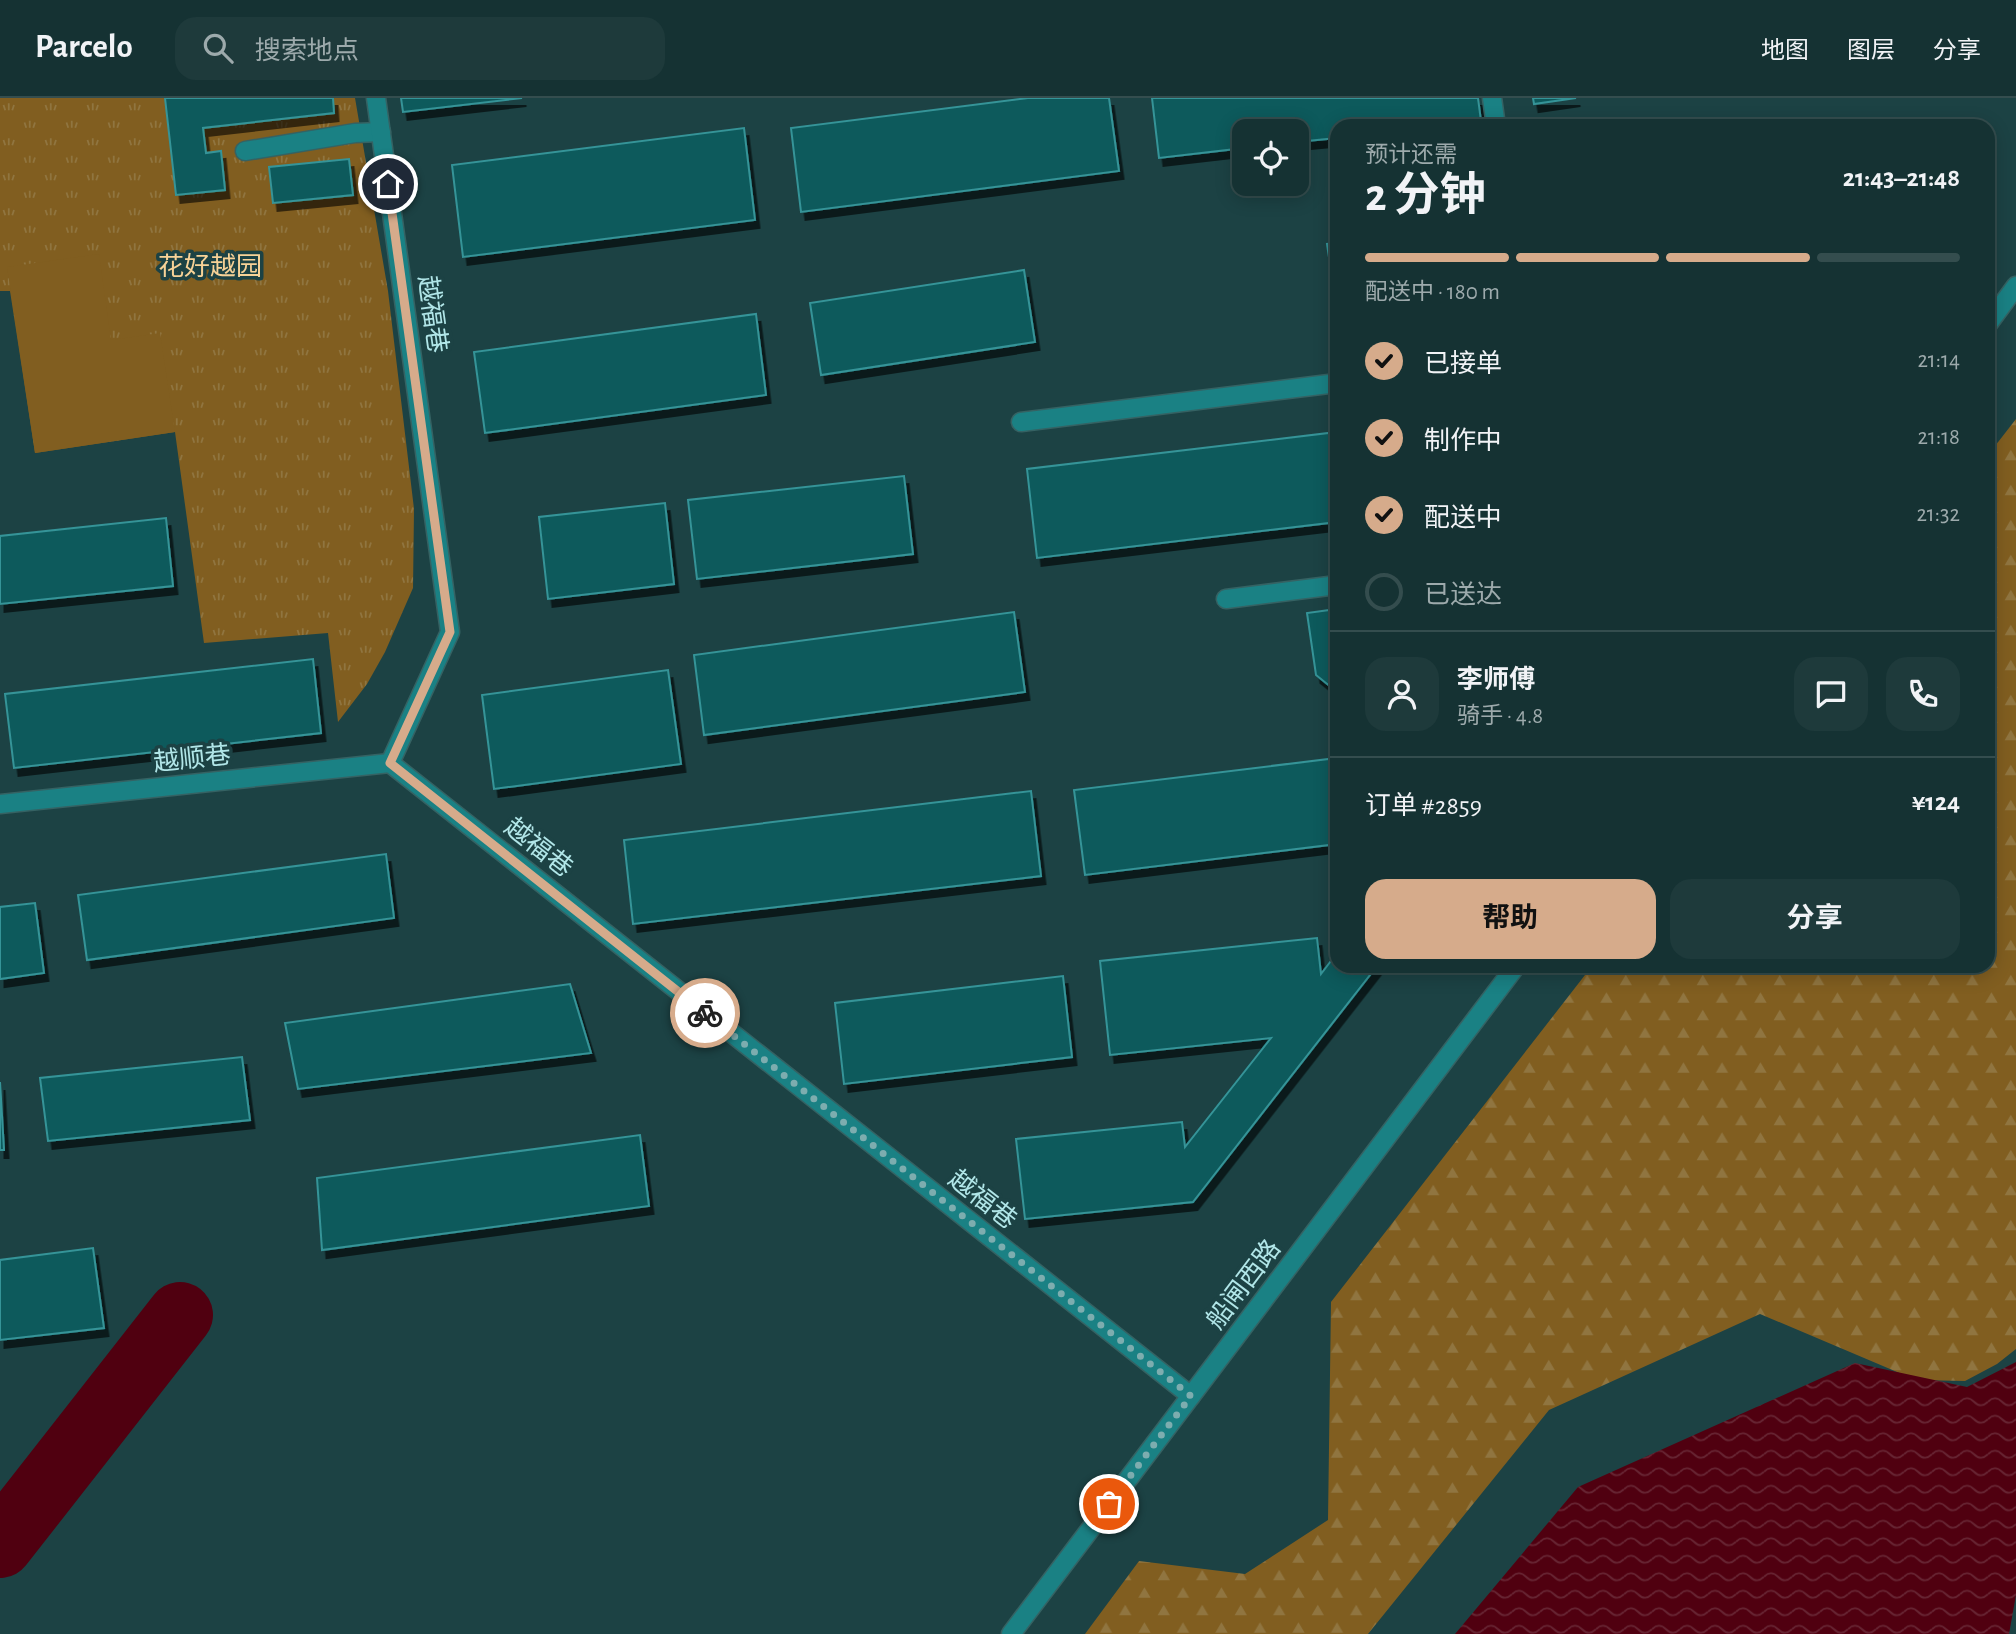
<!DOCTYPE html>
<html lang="zh">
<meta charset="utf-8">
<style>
:root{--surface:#153233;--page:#1e3a3b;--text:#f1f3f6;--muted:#9daaac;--line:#344d4e;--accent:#d6ab8b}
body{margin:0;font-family:"Alegreya Sans","Noto Sans SC",sans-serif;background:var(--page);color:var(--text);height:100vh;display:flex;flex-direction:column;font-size:26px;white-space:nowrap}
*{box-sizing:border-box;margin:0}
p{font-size:23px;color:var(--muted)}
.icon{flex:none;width:38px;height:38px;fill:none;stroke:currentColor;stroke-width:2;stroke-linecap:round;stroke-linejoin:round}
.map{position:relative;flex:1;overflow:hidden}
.panel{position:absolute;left:1330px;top:21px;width:665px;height:854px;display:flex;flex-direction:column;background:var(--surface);border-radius:21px;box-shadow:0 4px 18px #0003,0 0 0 2px var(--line)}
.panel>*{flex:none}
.controls{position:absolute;left:1232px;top:21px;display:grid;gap:14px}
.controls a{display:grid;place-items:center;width:77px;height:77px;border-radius:14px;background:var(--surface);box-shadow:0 4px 18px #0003,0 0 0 2px var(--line);font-size:35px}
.pin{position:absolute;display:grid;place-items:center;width:60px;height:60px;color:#fff;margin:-30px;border:4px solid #fff;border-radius:50%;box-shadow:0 2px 7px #0007}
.courier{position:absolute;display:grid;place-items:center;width:70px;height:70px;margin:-35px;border:5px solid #d6ab8b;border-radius:50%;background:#fff;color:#222;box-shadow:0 2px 9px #0007}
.headline em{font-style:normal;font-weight:700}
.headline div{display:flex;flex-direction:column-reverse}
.headline{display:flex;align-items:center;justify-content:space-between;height:119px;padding:0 35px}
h1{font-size:46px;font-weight:700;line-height:52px}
.bar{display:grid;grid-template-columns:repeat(4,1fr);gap:10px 7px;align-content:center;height:84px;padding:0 35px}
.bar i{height:9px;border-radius:5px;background:var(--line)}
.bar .selected{background:var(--accent)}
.bar p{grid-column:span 4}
.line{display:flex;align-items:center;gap:18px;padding:0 35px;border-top:2px solid var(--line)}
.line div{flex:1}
.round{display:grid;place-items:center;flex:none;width:74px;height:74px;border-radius:21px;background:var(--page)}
ol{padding:0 35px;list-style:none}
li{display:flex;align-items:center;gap:21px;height:77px}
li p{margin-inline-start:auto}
li .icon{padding:7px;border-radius:50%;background:var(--accent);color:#111;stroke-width:4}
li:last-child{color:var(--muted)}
li i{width:38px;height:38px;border:4px solid var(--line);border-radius:50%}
.action{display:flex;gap:14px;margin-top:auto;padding:14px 35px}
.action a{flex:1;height:80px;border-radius:21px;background:var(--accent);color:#111;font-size:28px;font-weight:700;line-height:80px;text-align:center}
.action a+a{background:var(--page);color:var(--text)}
header{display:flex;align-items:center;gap:42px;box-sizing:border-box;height:98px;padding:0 35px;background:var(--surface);border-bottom:2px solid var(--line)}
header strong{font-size:33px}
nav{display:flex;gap:38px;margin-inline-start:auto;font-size:24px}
.search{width:490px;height:63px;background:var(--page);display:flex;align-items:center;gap:18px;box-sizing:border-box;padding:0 24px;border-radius:21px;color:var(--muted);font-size:26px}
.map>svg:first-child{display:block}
</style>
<header>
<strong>Parcelo</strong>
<div class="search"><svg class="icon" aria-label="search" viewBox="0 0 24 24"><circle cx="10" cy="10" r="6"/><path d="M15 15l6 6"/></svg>搜索地点</div>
<nav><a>地图</a><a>图层</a><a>分享</a></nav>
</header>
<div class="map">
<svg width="2016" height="1536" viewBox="0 0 2016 1536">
<defs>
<pattern id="grass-tufts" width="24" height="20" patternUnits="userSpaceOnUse" patternTransform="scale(1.75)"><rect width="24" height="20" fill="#815e20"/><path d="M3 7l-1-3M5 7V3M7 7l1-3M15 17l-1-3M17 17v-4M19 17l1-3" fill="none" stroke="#907540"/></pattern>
<pattern id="forest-firs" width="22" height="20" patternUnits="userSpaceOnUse" patternTransform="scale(1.75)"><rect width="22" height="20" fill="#815e20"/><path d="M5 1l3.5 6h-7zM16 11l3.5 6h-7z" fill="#907540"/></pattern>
<pattern id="water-waves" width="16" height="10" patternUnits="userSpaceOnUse" patternTransform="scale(1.75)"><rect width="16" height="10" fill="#500010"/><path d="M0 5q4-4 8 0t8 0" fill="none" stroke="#672533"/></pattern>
<filter id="shadow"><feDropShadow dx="4.5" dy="8" stdDeviation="0" flood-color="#0009"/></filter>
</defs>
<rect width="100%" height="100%" fill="#1c4244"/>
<path fill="url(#grass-tufts)" d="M0,0H355L388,193L414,411L413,490L385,554L367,586L338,624L328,535L204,545L175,334L35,355L10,193H0Z"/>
<path fill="url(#forest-firs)" d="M2016,321V1251L1997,1266L1965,1283L1916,1282L1760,1216L1549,1312L1368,1536H1085L1139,1463L1245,1476L1328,1422L1331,1204L1592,868H1988V357Z"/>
<path fill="#815e20" d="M99,156L111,242L160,235L175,334L35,355L7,169Z"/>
<path fill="url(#water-waves)" d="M2016,1264V1497L2009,1536H1455L1578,1389L1855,1265L1967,1289Z"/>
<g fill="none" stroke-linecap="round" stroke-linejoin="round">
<path stroke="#500010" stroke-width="66" d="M0,1447L180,1217"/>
</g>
<g fill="#0f5a5c" stroke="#359498" stroke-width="2" filter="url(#shadow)">
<path d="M165,0H333L334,15L203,30L206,55L221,53L225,92L176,97Z"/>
<path d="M401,0H522L403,14Z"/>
<path d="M1028,0H1109L1119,73L801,114L791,30Z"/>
<path d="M1152,0H1478L1481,23L1436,28H1337V40L1297,44V33H1244V50L1159,60Z"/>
<path d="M1533,0H1576L1534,6Z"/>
<path d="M744,30L755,122L463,159L452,67Z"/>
<path d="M349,61L353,97L273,105L269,69Z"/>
<path d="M1337,145V207H1336L1327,146Z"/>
<path d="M1024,172L1035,244L821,277L810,205Z"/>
<path d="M756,216L766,297L485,335L474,254Z"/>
<path d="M1337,334V424L1037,460L1027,371Z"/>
<path d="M904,378L913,456L697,481L688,402Z"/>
<path d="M665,405L674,486L548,501L539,419Z"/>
<path d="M166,420L173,488L0,506V438Z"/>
<path d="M1337,511V594L1316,577L1307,515Z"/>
<path d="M1014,514L1025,594L704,637L694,557Z"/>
<path d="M313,561L321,635L14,670L5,596Z"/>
<path d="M668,572L681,666L494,691L482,597Z"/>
<path d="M1337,660V746L1085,777L1074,692Z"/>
<path d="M1031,693L1041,778L633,826L624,742Z"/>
<path d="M386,756L394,820L87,862L78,797Z"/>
<path d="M35,805L44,875L0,881V809Z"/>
<path d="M1317,840L1321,876L1337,855V868H1377L1193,1104L1025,1121L1016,1041L1182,1024L1185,1049L1271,940L1110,957L1100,863Z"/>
<path d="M1063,878L1072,959L844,986L835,905Z"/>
<path d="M570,886L591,955L298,991L285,925Z"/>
<path d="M242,959L250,1022L48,1043L40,980Z"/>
<path d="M0,984L4,1052H0Z"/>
<path d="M640,1037L649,1108L322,1152L317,1080Z"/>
<path d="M93,1150L104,1230L0,1242V1162Z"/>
</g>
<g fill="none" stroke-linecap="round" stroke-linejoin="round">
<defs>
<path id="service" d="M245,53L355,35L381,34"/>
<g id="minor">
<path d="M376,0L450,534L390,665L1191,1298"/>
<path d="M1492,0L1496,28"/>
<path d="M1021,324L1337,285"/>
<path d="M1226,501L1337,487"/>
<path d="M0,706L390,665"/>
</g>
<g id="tertiary">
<path d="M1988,226L2016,188"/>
<path d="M1011,1536L1516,868"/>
</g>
</defs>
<use href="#service" stroke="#356263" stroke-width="21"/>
<use href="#minor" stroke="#356263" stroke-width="21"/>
<use href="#tertiary" stroke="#356263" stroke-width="21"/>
<use href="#service" stroke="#1a8184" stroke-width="18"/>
<use href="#minor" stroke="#1a8184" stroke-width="18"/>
<use href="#tertiary" stroke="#1a8184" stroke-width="18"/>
</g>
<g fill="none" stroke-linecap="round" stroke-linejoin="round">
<path stroke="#7dadaf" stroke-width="7" stroke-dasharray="0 12.6" d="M705,915L1191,1298L1109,1406"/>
<path stroke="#d6ab8b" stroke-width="9" d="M388,86L450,534L390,665L705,915"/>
</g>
<g text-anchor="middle" stroke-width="7" stroke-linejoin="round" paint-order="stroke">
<g font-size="26" fill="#f7d297" stroke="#1c4244">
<text x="210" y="177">花好越园</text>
</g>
<g font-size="26" fill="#b1e6e8" stroke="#1c4244">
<text transform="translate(433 216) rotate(82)" y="9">越福巷</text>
<text transform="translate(192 660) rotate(-6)" y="9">越顺巷</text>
<text transform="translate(539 749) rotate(38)" y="9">越福巷</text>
<text transform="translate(983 1101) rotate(38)" y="9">越福巷</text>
<text transform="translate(1243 1186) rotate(-53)" y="9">船闸西路</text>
</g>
</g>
</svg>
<div class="controls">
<a><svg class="icon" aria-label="locate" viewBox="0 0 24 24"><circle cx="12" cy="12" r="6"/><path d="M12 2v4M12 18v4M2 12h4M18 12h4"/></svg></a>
</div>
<div class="pin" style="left:1109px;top:1406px;background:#ea580c"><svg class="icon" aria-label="bag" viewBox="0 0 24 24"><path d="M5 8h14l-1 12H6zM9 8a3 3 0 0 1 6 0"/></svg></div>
<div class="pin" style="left:388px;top:86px;background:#1f2937"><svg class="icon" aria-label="home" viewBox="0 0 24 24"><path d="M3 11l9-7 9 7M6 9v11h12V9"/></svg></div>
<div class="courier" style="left:705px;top:915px"><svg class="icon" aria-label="bike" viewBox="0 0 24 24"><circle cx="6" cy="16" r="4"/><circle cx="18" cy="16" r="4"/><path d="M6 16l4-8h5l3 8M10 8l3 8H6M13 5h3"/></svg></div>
<section class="panel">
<div class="headline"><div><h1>2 分钟</h1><p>预计还需</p></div><em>21:43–21:48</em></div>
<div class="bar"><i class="selected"></i><i class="selected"></i><i class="selected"></i><i></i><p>配送中 · 180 m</p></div>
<ol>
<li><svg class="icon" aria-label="check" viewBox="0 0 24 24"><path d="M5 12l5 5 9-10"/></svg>已接单<p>21:14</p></li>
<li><svg class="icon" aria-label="check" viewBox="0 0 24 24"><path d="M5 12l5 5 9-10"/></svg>制作中<p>21:18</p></li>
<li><svg class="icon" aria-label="check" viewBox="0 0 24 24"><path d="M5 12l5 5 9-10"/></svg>配送中<p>21:32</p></li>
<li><i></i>已送达</li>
</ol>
<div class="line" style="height:126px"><a class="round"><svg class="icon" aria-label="person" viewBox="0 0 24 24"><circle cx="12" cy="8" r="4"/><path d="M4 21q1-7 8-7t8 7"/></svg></a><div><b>李师傅</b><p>骑手 · 4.8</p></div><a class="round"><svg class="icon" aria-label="chat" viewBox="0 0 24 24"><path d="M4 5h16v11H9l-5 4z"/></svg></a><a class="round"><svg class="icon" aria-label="phone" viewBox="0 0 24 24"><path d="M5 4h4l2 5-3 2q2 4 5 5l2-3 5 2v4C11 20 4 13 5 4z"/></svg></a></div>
<div class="line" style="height:91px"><div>订单 #2859</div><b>¥124</b></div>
<div class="action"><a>帮助</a><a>分享</a></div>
</section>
</div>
